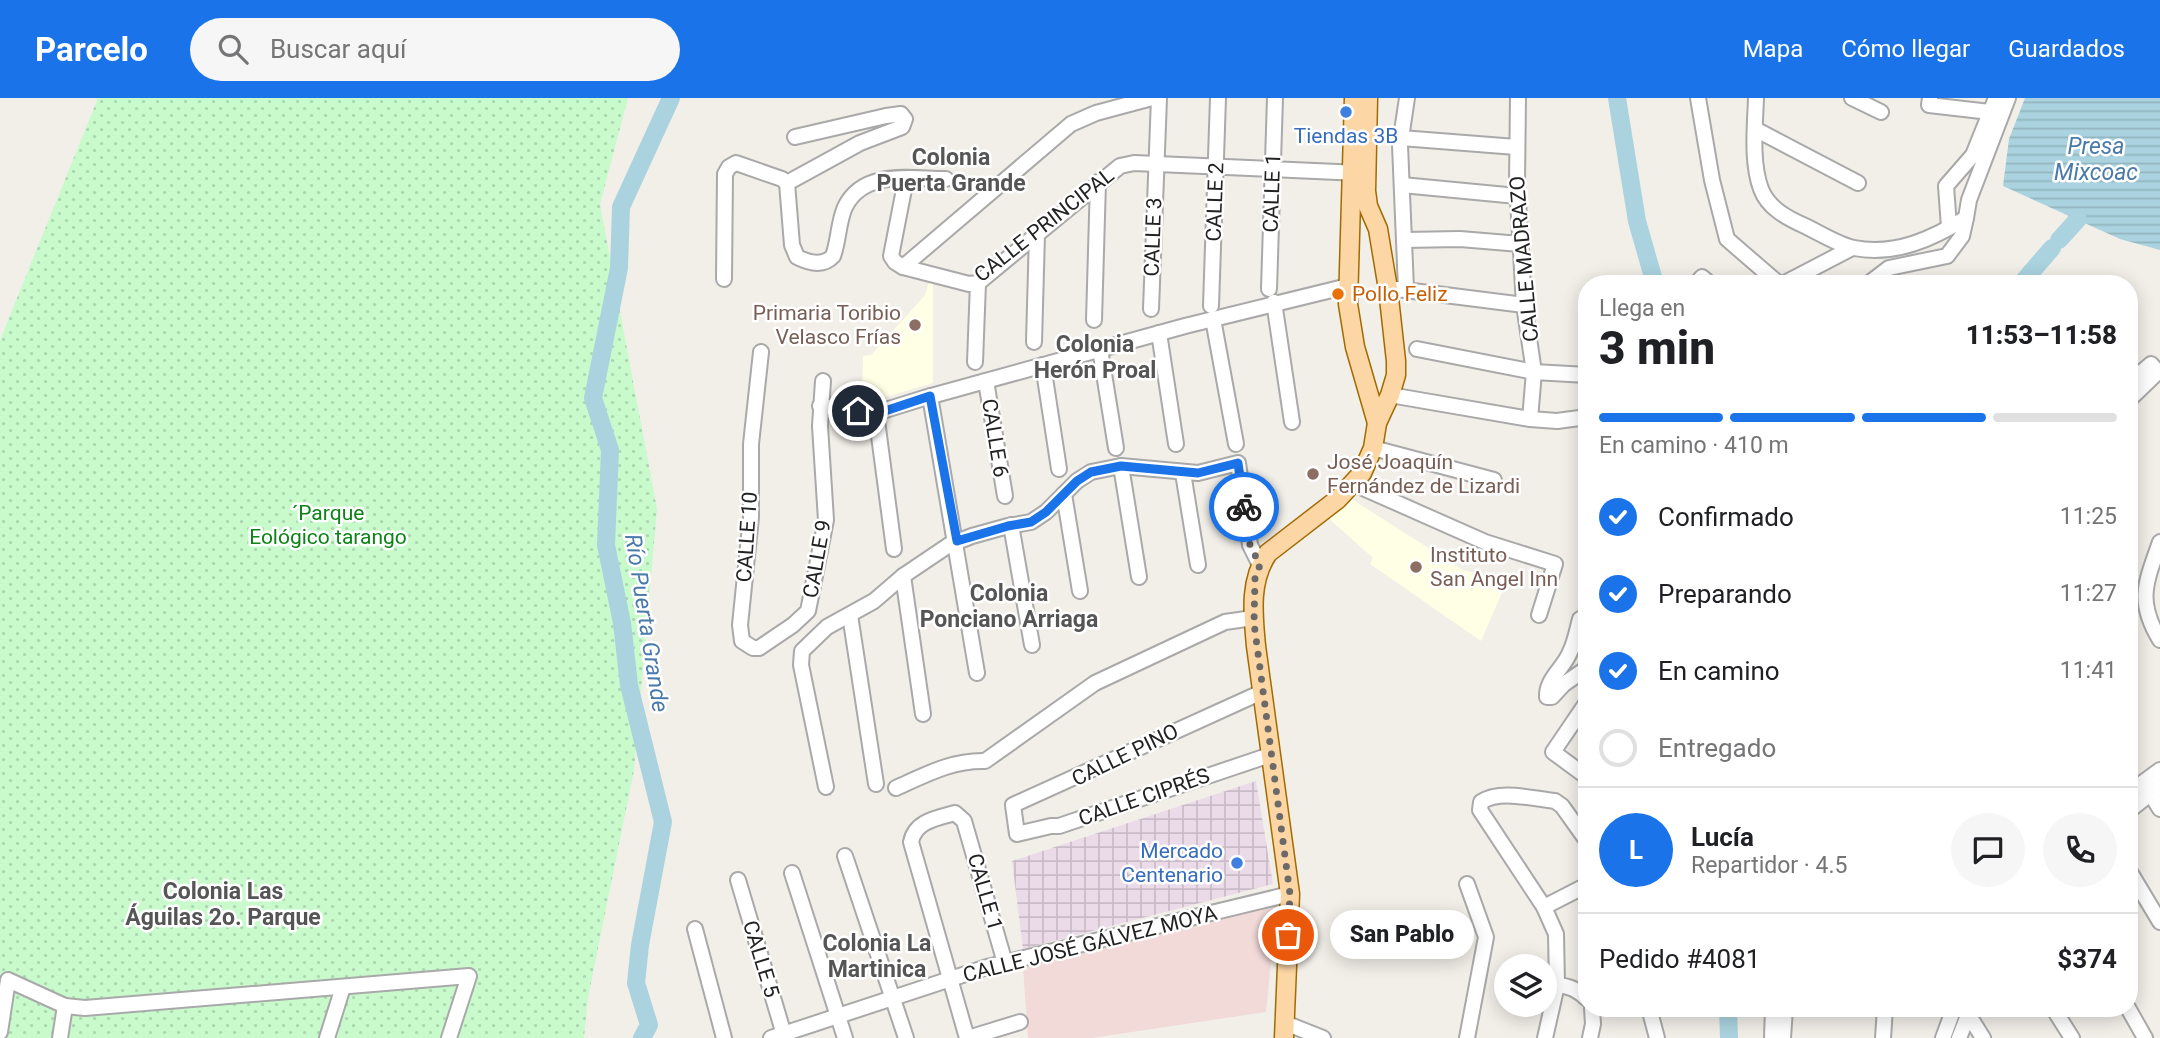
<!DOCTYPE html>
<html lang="es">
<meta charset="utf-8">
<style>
:root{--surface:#fff;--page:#f6f6f6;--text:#202124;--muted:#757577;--line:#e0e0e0;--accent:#1a73e8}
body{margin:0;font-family:Roboto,sans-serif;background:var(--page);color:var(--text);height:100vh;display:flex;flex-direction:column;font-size:26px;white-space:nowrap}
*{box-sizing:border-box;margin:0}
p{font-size:23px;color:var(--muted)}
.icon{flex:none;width:38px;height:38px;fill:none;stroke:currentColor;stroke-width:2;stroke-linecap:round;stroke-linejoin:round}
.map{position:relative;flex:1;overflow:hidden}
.details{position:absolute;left:1578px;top:177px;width:560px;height:742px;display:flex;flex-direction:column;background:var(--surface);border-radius:28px;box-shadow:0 4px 18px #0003}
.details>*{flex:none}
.controls{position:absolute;left:1494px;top:856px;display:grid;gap:14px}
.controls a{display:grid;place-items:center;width:63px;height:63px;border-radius:50%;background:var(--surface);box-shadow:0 4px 18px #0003;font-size:35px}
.pin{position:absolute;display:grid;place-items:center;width:60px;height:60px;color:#fff;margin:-30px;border:4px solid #fff;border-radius:50%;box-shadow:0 2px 7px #0007}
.courier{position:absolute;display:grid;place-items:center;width:70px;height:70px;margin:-35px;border:5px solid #1a73e8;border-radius:50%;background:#fff;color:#222;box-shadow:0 2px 9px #0007}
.bubble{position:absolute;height:49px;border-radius:24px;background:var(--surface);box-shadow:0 4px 18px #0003;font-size:23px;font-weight:800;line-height:49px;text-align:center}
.overview em{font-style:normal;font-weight:800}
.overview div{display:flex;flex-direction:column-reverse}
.overview{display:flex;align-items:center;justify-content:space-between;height:119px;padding:0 21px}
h1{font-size:46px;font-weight:800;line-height:52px}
.bar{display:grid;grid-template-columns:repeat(4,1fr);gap:10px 7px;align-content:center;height:84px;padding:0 21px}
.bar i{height:9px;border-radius:5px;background:var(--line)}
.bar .active{background:var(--accent)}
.bar p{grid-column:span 4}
.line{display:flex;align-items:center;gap:18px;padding:0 21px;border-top:2px solid var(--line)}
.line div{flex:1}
.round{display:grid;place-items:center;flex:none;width:74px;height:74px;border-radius:37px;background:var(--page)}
ol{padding:0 21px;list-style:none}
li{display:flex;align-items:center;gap:21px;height:77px}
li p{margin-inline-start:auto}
li .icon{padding:7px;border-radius:50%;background:var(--accent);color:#fff;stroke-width:4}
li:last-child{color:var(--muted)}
li i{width:38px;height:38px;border:4px solid var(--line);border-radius:50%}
header{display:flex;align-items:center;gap:42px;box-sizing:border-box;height:98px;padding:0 35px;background:var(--accent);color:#fff}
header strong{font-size:33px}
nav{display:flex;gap:38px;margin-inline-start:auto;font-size:24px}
.search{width:490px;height:63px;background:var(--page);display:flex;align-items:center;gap:18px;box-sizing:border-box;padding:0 24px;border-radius:38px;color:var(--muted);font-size:26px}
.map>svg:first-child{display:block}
</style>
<header>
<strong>Parcelo</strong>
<div class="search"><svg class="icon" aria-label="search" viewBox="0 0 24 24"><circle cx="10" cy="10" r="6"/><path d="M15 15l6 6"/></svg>Buscar aquí</div>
<nav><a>Mapa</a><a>Cómo llegar</a><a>Guardados</a></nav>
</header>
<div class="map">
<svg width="2160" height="940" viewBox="0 0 2160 940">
<defs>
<pattern id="industrial-grid" width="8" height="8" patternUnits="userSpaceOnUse" patternTransform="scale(1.75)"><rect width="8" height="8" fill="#ebdbe8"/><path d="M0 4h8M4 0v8" fill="none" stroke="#c9bcc7"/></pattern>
<pattern id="park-dots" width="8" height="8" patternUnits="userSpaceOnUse" patternTransform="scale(1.75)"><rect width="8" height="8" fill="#c8facc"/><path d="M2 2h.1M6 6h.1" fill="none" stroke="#acd6af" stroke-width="1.8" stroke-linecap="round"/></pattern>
<pattern id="water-rules" width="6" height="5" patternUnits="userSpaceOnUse" patternTransform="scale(1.75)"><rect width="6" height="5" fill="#aad3df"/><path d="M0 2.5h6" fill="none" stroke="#92b5bf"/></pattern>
</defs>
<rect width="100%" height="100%" fill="#f2efe9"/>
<path fill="#f2dad9" d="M1277,805L1266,914L1092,940H1028L1023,868Z"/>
<path fill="url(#industrial-grid)" d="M1256,683L1273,786L1023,851L1012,763Z"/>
<g fill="#ffffe5">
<path d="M929,184L933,185V285L872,303L862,300L863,258L871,257L925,197Z"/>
<path d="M1350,400L1463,472L1507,483L1481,543L1370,466L1373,460L1327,419Z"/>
</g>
<path fill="url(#park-dots)" d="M98,0H628L600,106L657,411L634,672L588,900L584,940H0V242Z"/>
<path fill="url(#water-rules)" d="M2025,0H2160V152L2120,141L2003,88L2009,41Z"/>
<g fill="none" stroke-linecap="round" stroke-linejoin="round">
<g stroke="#aad3df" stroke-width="18">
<path d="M1617,0L1637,123L1655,186"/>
<path d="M2059,142L2078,121"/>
<path d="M2021,186L2052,150"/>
<path d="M1728,910L1729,940"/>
<path d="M642,940L649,927L636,885L640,847L663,724L629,587L622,525L606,447L610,352L593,300L619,170L621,109L671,0"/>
</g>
<defs>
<g id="minor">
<path d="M1518,0L1517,84L1524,207L1534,274L1530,321"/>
<path d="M1698,0L1712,82L1727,141L1779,186"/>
<path d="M1756,0C1755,29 1751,64 1761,91C1768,110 1787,120 1805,128C1820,135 1838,147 1854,150C1895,158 1932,141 1966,120L1969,102L2008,0"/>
<path d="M1852,0L1881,14"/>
<path d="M1930,0L1929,7L1990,14"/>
<path d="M1755,31L1858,85"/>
<path d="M1401,40L1516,49"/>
<path d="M906,81L891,158L895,164L903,169L969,186L978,185L1120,68L1134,65L1360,75"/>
<path d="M787,85L792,147L797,159C809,165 823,169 833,158C839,142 838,125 845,109C864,71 911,81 946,81"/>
<path d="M1402,87L1517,98"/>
<path d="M1949,129L1946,88L1973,57L1996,0"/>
<path d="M1404,142L1460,141L1520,146"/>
<path d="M903,169L1071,26L1096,15L1152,0"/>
<path d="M724,181L725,76L729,69L736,65L782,81L787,85L860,45L902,29L905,21L901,16L886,18L795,39"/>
<path d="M1696,186L1702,179L1710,186"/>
<path d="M1783,186L1852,150"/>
<path d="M1868,186L1889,170L1947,158L1962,138L1966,120"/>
<path d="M1269,191L1275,0"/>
<path d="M1397,191L1524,207"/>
<path d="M1406,191L1400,47L1407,0"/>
<path d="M1274,204L1292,324"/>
<path d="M1211,208L1218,0"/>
<path d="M1151,211L1159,0"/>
<path d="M1213,221L1236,346"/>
<path d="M1094,222L1098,84"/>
<path d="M1159,235L1176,346"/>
<path d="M1034,244L1037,136"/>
<path d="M1100,251L1116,350"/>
<path d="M1417,251L1534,274L1587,277"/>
<path d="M761,254L751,346V419L740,527L742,543L753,550H759L793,527L808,513L826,422L820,328L823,283"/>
<path d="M975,264L978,185"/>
<path d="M1043,267L1059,371"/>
<path d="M986,283L1005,398"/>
<path d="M2130,284L2151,266L2158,274L2130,301"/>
<path d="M1390,297L1530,321L1557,323L1587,319"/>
<path d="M930,298L977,575"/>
<path d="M820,308L876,315L924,300L1185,228L1348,188"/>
<path d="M876,315L894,451"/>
<path d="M1373,350L1494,382"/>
<path d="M1121,368L1139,479"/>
<path d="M1183,375L1198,467"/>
<path d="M1354,386L1485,444L1555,466L1539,517"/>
<path d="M1064,396L1080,493"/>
<path d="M1011,427L1032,547"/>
<path d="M2160,444C2146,484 2136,503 2160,542"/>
<path d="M903,478L923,616"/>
<path d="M850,517L876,686"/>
<path d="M1580,521C1577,532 1575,544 1570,554C1564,570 1546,581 1547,599H1552L1564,586L1587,570"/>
<path d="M1262,594L1013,707L1017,736L1051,728H1059L1270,657"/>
<path d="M1587,604L1553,654L1587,679"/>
<path d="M826,689L801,567L802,553L827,529L874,503L903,478L949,447L972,438L1008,428L1031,424L1046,414L1077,383L1091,374L1121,368L1198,375L1238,365L1250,447L1260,467"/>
<path d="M896,690C925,677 952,662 985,663L1095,585L1225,524L1253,520"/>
<path d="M2130,694L2160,672"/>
<path d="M2150,695L2160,711"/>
<path d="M2130,712L2160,688"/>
<path d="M845,758L906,940"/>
<path d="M2130,774L2160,824"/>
<path d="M792,775L845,940"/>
<path d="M738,782L785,940"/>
<path d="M1544,809L1587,787"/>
<path d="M695,831L724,940"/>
<path d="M1557,887C1570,888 1578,892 1587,901"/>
<path d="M1649,910L1657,940"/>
<path d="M2053,910L2072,940"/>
<path d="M2128,910L2145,940"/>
<path d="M1968,916L1983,940"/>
<path d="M1285,925L1323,940"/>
<path d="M0,934L8,882L65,908L85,910L469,878L449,940"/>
<path d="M60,940L65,908"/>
<path d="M327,940L343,889"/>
<path d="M771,940L987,869L1290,796"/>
<path d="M967,940L911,744C915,723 937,720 955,715L964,723L1005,865"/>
<path d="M968,940L1020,924"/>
<path d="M1467,940L1486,839L1467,786"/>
<path d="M1545,940L1557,887L1556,836L1544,809L1480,712L1481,704C1500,691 1533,701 1555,703L1562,708L1587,743"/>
<path d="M1590,940L1593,926L1592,910"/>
<path d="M1772,940L1773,910"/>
<path d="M1783,940L1785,910"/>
<path d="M1883,940L1885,910"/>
<path d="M1943,940L1954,910"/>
<path d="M1959,940L1971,910"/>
</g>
<g id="major">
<path d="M1354,0L1348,206L1355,249L1377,325"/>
<path d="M1284,940L1290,796L1256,548C1253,516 1249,483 1268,455L1338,401L1362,375L1373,350L1377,325L1390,297L1396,277V263L1388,191L1378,131L1368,108L1366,93L1368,0"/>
</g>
</defs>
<use href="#minor" stroke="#a9a9a9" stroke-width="18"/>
<use href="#major" stroke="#a06b00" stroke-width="21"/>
<use href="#minor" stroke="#fff" stroke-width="14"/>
<use href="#major" stroke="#fcd6a4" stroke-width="18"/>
</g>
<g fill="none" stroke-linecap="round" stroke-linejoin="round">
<path stroke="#6b6a68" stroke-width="7" stroke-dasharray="0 12.6" d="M1244,409L1250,447L1260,467L1255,480L1254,525L1290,796L1288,837"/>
<path stroke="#1a73e8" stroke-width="9" d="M858,313L876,316L930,298L957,443L1008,428L1031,424L1046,414L1077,383L1091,374L1121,368L1198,375L1238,365L1244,409"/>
</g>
<g fill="#3f7fe0" stroke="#fff" stroke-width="2.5">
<circle cx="1346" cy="14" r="7"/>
<circle cx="1237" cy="765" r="7"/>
</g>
<circle fill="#e8710a" stroke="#fff" stroke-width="2.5" cx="1338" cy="196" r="7"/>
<g fill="#8d6e63" stroke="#fff" stroke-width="2.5">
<circle cx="915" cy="227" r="7"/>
<circle cx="1313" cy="376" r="7"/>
<circle cx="1416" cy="469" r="7"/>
</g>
<g text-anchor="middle" stroke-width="5" stroke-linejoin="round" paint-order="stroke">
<g font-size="21" fill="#366cbe" stroke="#fff">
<text x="1346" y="45">Tiendas 3B</text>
<text x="1223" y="760" text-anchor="end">Mercado<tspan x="1223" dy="24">Centenario</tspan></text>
</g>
<g font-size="21" fill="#222" stroke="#fff">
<text transform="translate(1272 95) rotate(-88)" y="7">CALLE 1</text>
<text transform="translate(1215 104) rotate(-88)" y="7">CALLE 2</text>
<text transform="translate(1044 127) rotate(-38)" y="7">CALLE PRINCIPAL</text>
<text transform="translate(1153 139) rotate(-88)" y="7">CALLE 3</text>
<text transform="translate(1524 161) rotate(-95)" y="7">CALLE MADRAZO</text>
<text transform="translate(995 340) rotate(81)" y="7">CALLE 6</text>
<text transform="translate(747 439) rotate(-86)" y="7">CALLE 10</text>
<text transform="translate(817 461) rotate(-80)" y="7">CALLE 9</text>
<text transform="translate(1125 657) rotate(-26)" y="7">CALLE PINO</text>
<text transform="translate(1144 699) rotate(-19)" y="7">CALLE CIPRÉS</text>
<text transform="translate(985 794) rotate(74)" y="7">CALLE 1</text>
<text transform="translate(1090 846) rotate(-14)" y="7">CALLE JOSÉ GÁLVEZ MOYA</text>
<text transform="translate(761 861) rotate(73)" y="7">CALLE 5</text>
</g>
<g font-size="21" fill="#c56008" stroke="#fff" text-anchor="start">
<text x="1352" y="203">Pollo Feliz</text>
</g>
<g font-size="21" fill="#785e54" stroke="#fff" text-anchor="start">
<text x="901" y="222" text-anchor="end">Primaria Toribio<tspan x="901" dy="24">Velasco Frías</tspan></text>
<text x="1327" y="371">José Joaquín<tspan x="1327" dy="24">Fernández de Lizardi</tspan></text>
<text x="1430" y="464">Instituto<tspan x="1430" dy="24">San Angel Inn</tspan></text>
</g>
<g font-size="21" fill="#0c8416" stroke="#fff">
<text x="328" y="422">´Parque<tspan x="328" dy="24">Eológico tarango</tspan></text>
</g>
<g font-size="23" font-style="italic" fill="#4a7aab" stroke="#fff">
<text x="2096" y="56">Presa<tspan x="2096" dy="26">Mixcoac</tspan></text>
<text transform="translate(647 525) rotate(81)" y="8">Río Puerta Grande</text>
</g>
<g font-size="23" font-weight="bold" fill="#555" stroke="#fff">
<text x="951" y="67">Colonia<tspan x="951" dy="26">Puerta Grande</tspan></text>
<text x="1095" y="254">Colonia<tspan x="1095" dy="26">Herón Proal</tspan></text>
<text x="1009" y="503">Colonia<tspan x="1009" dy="26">Ponciano Arriaga</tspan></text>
<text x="223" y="801">Colonia Las<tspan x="223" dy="26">Águilas 2o. Parque</tspan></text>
<text x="877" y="853">Colonia La<tspan x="877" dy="26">Martinica</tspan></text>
</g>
</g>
</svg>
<div class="controls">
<a><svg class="icon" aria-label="layers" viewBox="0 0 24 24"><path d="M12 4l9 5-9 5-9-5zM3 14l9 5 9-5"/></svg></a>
</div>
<div class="pin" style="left:1288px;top:837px;background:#ea580c"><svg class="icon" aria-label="bag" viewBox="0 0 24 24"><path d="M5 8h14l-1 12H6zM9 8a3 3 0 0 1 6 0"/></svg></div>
<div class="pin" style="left:858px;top:313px;background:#1f2937"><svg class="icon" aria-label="home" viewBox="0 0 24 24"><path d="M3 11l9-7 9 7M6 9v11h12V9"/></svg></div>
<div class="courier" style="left:1244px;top:409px"><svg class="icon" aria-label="bike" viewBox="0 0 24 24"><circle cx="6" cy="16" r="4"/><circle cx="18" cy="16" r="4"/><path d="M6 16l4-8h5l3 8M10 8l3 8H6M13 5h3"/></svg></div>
<div class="bubble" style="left:1330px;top:812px;width:144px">San Pablo</div>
<section class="details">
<div class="overview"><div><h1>3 min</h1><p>Llega en</p></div><em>11:53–11:58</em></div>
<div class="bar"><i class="active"></i><i class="active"></i><i class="active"></i><i></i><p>En camino · 410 m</p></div>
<ol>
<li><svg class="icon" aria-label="check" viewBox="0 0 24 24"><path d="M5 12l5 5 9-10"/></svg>Confirmado<p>11:25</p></li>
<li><svg class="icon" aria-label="check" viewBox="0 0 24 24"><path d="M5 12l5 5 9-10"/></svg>Preparando<p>11:27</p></li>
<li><svg class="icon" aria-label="check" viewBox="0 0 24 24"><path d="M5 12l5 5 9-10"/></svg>En camino<p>11:41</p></li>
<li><i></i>Entregado</li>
</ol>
<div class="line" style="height:126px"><b class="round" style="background:var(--accent);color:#fff">L</b><div><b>Lucía</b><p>Repartidor · 4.5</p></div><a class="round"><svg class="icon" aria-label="chat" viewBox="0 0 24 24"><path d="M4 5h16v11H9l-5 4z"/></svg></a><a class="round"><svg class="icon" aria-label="phone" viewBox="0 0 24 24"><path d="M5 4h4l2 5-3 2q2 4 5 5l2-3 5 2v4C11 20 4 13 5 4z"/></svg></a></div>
<div class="line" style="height:91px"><div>Pedido #4081</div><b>$374</b></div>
</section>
</div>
